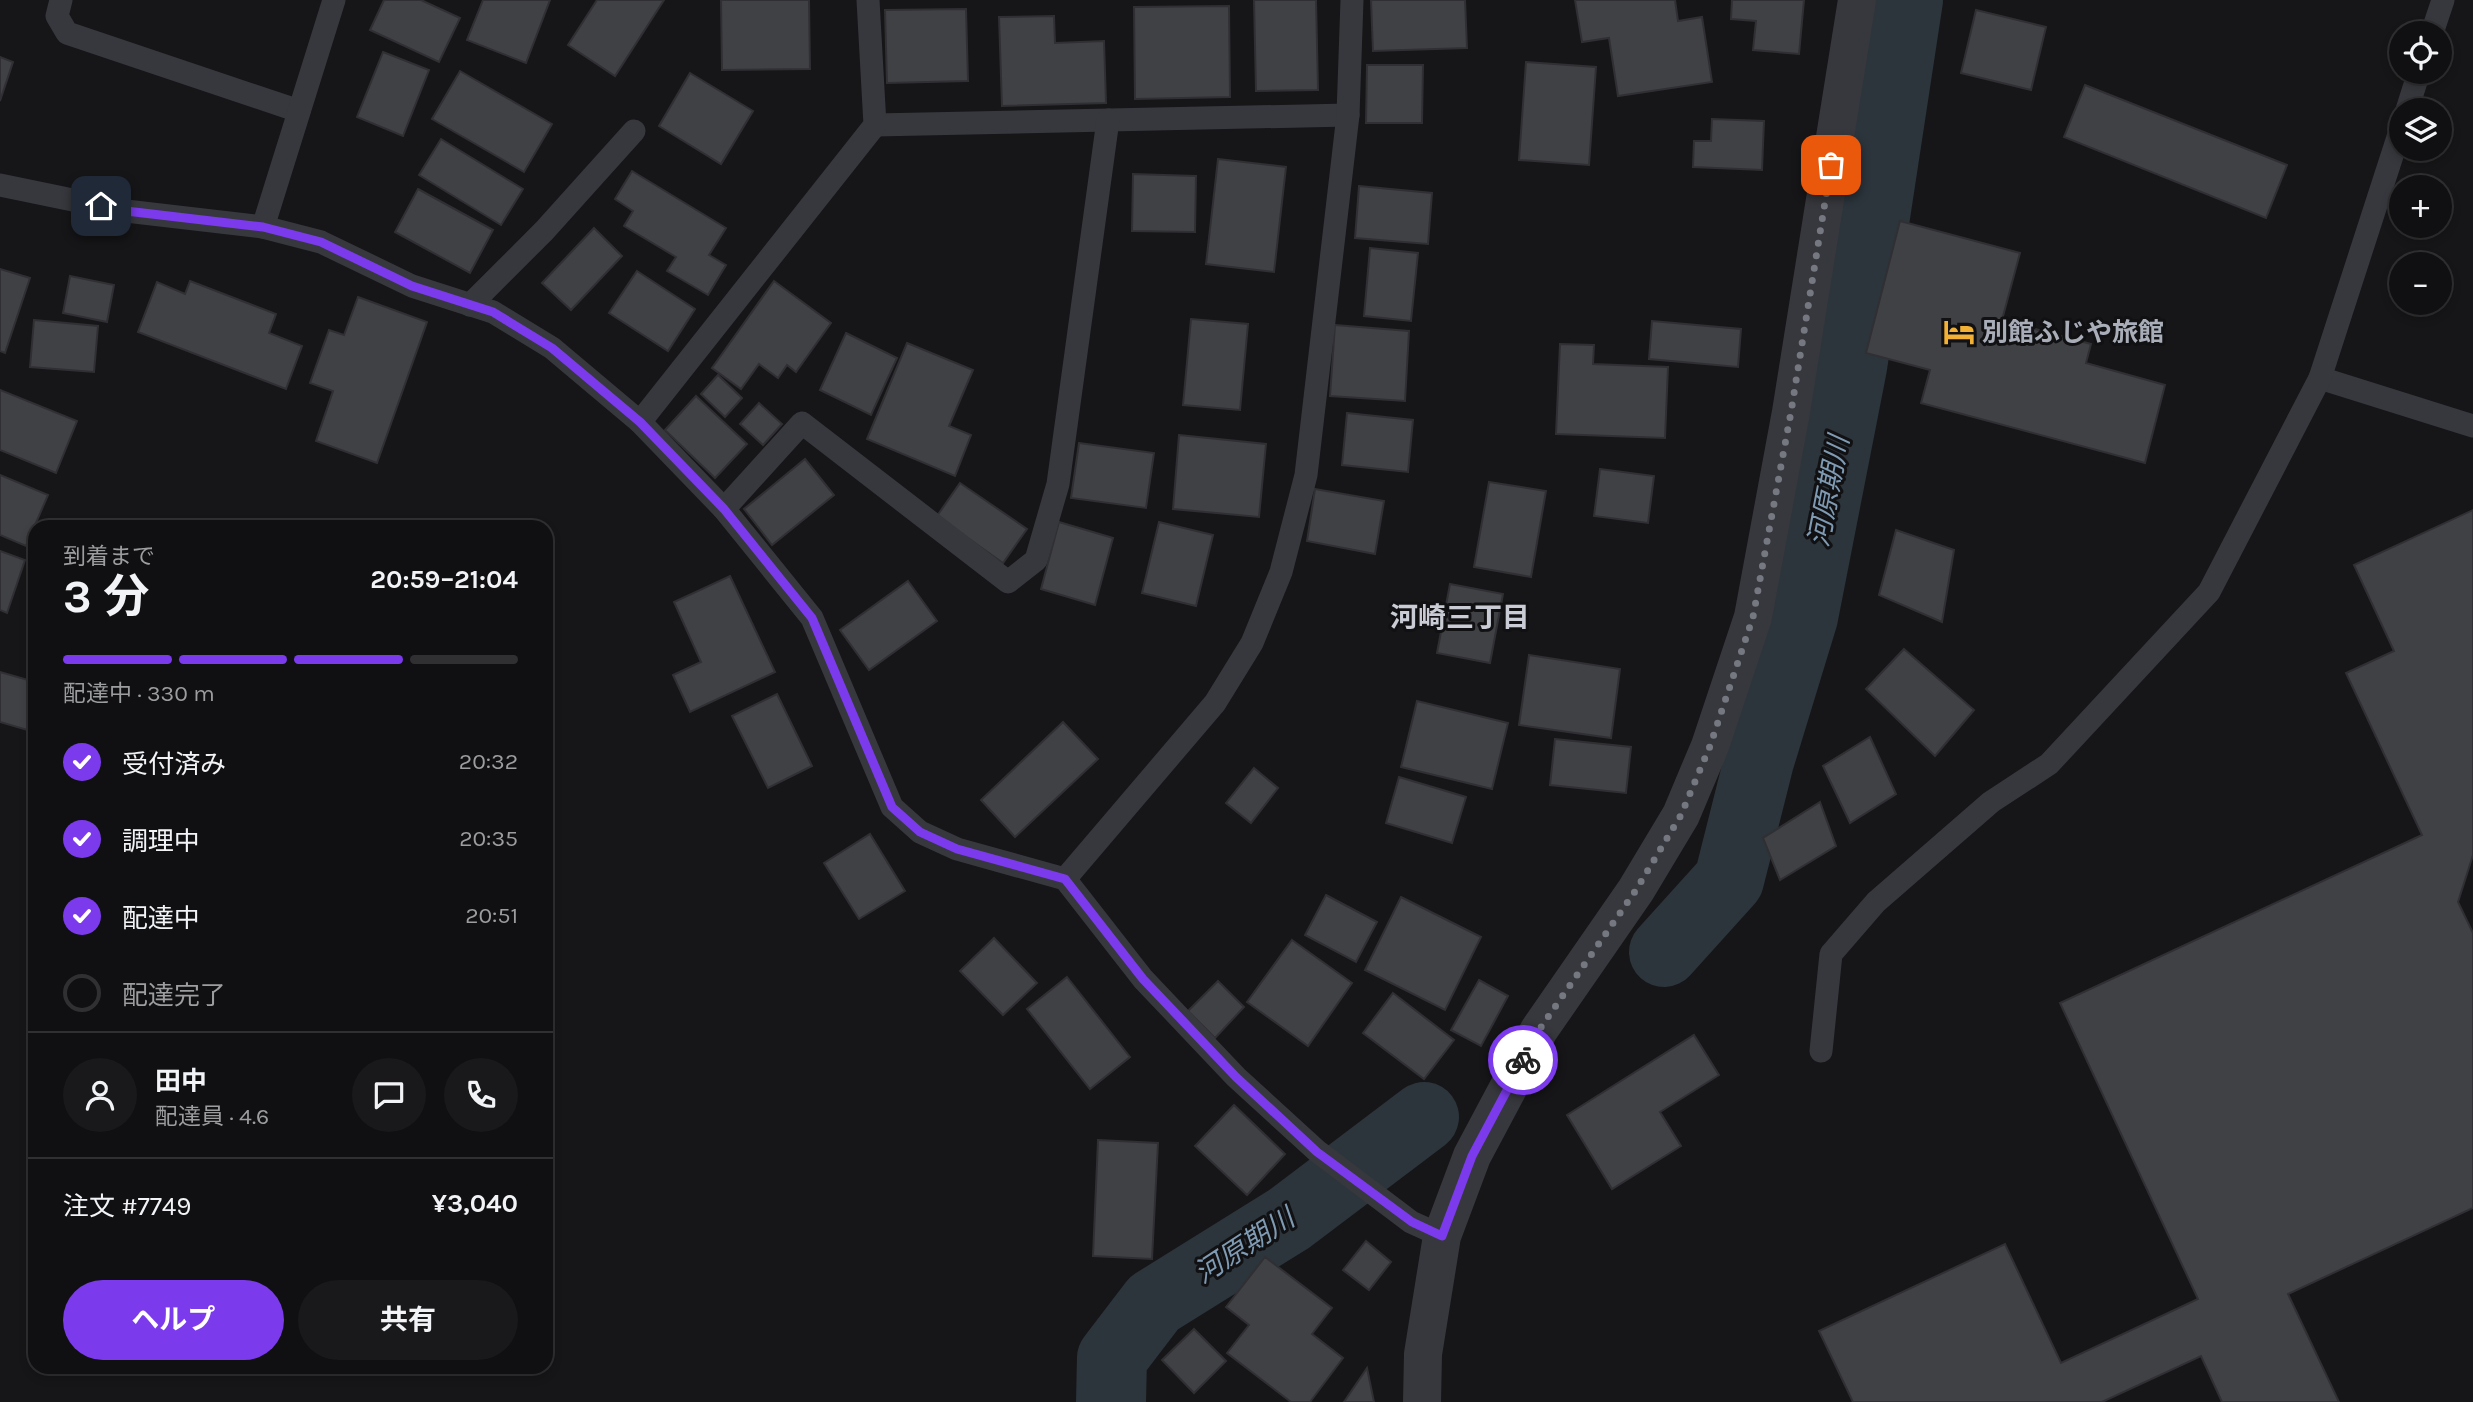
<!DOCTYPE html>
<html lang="ja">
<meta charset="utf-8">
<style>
:root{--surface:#101012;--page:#19191b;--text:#f1f3f6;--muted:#9c9d9f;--line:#303032;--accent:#7c3aed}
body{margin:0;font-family:Karla,"Noto Sans JP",sans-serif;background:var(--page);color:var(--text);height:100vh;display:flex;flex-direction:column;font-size:26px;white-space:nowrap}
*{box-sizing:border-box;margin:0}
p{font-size:23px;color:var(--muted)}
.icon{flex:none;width:38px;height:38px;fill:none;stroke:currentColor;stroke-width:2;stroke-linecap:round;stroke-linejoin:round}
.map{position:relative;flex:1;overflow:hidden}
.sheet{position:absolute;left:28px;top:520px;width:525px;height:854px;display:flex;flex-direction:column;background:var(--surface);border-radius:21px;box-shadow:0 4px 10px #0003,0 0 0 2px var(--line)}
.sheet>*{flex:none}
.controls{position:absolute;left:2389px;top:21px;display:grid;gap:14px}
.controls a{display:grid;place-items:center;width:63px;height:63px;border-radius:50%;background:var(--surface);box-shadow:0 4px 10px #0003,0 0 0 2px var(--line);font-size:35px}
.pin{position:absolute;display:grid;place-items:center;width:60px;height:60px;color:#fff;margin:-30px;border-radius:14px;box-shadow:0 4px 10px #0006}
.courier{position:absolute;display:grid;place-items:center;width:70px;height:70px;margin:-35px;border:5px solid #7c3aed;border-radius:50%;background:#fff;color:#222;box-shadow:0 2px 9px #0007}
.overview em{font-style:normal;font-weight:700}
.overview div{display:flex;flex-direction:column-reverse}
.overview{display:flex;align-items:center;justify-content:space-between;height:119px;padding:0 35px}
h1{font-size:46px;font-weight:700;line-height:52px}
.bar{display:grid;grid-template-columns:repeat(4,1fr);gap:10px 7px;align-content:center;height:84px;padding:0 35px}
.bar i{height:9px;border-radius:5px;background:var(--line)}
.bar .current{background:var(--accent)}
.bar p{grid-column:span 4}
.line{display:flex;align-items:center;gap:18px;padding:0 35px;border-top:2px solid var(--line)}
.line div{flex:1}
.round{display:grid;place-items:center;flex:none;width:74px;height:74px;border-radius:37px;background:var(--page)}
ol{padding:0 35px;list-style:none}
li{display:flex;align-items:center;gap:21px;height:77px}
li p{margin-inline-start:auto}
li .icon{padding:7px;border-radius:50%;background:var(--accent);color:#fff;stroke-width:4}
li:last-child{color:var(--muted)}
li i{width:38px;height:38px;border:4px solid var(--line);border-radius:50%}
.primary-button{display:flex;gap:14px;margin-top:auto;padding:14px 35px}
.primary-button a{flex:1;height:80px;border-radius:42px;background:var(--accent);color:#fff;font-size:28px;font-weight:700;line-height:80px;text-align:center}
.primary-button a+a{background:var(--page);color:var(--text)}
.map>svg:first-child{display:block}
</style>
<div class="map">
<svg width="2473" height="1402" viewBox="0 0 2473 1402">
<rect width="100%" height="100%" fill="#161618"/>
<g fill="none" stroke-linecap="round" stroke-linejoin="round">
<g stroke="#2c353c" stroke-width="70">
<path d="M1664,952L1729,880L1759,761L1803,617L1852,367L1908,0"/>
<path d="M1111,1402L1112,1358L1154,1303L1289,1219L1424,1117"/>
</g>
</g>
<g fill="#404145" stroke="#303034" stroke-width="2">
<path d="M384,0H421L460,18L439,62L370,30Z"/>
<path d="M483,0H550L526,63L467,40Z"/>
<path d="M597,0H664L615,76L568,45Z"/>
<path d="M721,0H809L810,69L722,70Z"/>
<path d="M1254,0H1316L1318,90L1256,91Z"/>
<path d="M1371,0H1465L1467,48L1373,51Z"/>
<path d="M1575,0H1675L1678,21L1702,17L1712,82L1618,96L1609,38L1582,42Z"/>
<path d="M1732,0H1804L1799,54L1753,50L1756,21L1731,19Z"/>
<path d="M1229,6L1230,97L1135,99L1134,7Z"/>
<path d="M966,9L968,81L887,83L885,10Z"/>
<path d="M1976,10L2046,27L2031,90L1961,73Z"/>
<path d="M1054,16L1055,43L1104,41L1106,103L1002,106L999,17Z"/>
<path d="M383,52L429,70L403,136L357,117Z"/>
<path d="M0,57L13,62L0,101Z"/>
<path d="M1526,62L1596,67L1589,165L1519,160Z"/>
<path d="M1367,65H1423L1422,123H1366Z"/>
<path d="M460,71L552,124L524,172L432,119Z"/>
<path d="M690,73L753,111L721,164L659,126Z"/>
<path d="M2085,85L2287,165L2266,218L2064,137Z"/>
<path d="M1712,119L1764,121L1762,170L1693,167L1694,141H1711Z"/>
<path d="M441,139L523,189L501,225L419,175Z"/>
<path d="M1218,159L1286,167L1274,272L1206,264Z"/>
<path d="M632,171L726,228L709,255L726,265L708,295L667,271L676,257L624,226L633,211L615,199Z"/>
<path d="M1133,174L1196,176L1195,232L1132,231Z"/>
<path d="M1359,186L1432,193L1428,244L1355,238Z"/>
<path d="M418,189L493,230L470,273L395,232Z"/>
<path d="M1900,221L2020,253L2002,320L2091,344L2086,363L2165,385L2145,463L1921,403L1930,370L1866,353Z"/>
<path d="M594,228L622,256L571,310L542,283Z"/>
<path d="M1370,248L1418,253L1411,321L1364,316Z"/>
<path d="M0,269L30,278L5,353L0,351Z"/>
<path d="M637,271L695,309L668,351L609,313Z"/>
<path d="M70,276L114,285L107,322L63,313Z"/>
<path d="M190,281L276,314L269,333L302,346L286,389L138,332L157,282L185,294Z"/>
<path d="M774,281L831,323L796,372L787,365L778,378L759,364L741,389L712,368Z"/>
<path d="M358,297L427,322L377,463L316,441L333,391L310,383L329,330L344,335Z"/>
<path d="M1191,319L1248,324L1240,410L1183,405Z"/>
<path d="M34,320L98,326L94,372L30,367Z"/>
<path d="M1652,321L1741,329L1738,367L1649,359Z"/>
<path d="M1335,325L1409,331L1405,401L1330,396Z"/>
<path d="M846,333L897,358L871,415L820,390Z"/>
<path d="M907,343L973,370L949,426L971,435L955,476L867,439Z"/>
<path d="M1560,344L1594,345L1593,364L1668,367L1665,438L1556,434Z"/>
<path d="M718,375L742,398L725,417L701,394Z"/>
<path d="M0,390L77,421L56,473L0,450Z"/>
<path d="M696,396L747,444L715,478L665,430Z"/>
<path d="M759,403L782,424L763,445L740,424Z"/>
<path d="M1347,413L1413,420L1408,472L1342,465Z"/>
<path d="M1179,435L1266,444L1259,517L1173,509Z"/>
<path d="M1079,443L1154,453L1146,508L1071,498Z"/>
<path d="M805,459L834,495L772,545L744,509Z"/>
<path d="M1600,469L1654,476L1648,523L1594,516Z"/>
<path d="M0,475L48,495L26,546L0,535Z"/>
<path d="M1489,482L1546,491L1531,577L1474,567Z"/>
<path d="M960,483L1027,529L1003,563L937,516Z"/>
<path d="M1315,489L1384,501L1375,554L1307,541Z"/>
<path d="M2473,510V855L2458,902L2473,933V1208L2288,1294L2339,1402H2222L2201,1356L2102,1402H1853L1819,1331L2005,1244L2061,1363L2198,1299L2060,1003L2422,835L2346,673L2394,651L2354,565Z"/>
<path d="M1059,522L1113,538L1095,605L1041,589Z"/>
<path d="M1159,522L1213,535L1196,606L1142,593Z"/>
<path d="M1896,530L1954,550L1942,622L1879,595Z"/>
<path d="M0,551L25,560L7,613L0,610Z"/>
<path d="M730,576L775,672L690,712L673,675L701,662L674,602Z"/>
<path d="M908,581L937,621L869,670L840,630Z"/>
<path d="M1450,584L1503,594L1490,663L1437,653Z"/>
<path d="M1904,649L1974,710L1935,756L1866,689Z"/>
<path d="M1529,655L1620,669L1611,738L1519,725Z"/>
<path d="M0,672L35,682V717L31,731L0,722Z"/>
<path d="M777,694L812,766L768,788L732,716Z"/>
<path d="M1417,701L1508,723L1492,789L1401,767Z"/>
<path d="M1063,722L1098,759L1015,837L981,800Z"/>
<path d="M1870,737L1896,794L1850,823L1823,766Z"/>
<path d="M1555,739L1631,747L1626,793L1550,785Z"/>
<path d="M1254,768L1278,788L1251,823L1226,803Z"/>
<path d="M1399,777L1466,797L1452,843L1386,823Z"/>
<path d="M1820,802L1836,846L1780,880L1763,838Z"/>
<path d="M870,834L905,891L859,919L824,863Z"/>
<path d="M1326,895L1377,922L1356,962L1305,935Z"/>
<path d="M1401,897L1481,937L1445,1010L1365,970Z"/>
<path d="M994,938L1037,983L1003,1015L960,971Z"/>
<path d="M1292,940L1352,983L1308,1046L1247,1002Z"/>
<path d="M1067,977L1130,1057L1090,1089L1027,1009Z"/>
<path d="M1479,980L1508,996L1481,1046L1451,1030Z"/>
<path d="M1218,981L1244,1007L1215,1038L1188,1011Z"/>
<path d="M1393,993L1454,1040L1424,1079L1363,1033Z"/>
<path d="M1694,1035L1719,1075L1660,1112L1681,1146L1612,1189L1567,1115Z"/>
<path d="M1234,1105L1285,1154L1247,1195L1195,1146Z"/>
<path d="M1098,1140L1158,1143L1152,1259L1093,1256Z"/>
<path d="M1366,1241L1391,1262L1369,1290L1343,1270Z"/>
<path d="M1265,1257L1332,1308L1312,1334L1343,1358L1310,1402H1291L1227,1353L1249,1325L1226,1307Z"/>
<path d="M1194,1329L1226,1361L1194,1393L1162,1360Z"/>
<path d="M1367,1368L1374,1402H1344Z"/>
</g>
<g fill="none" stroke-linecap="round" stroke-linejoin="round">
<g stroke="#37383d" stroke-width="23">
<path d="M61,0L57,16L67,33L299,111"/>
<path d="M2432,33L2443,0"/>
<path d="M2407,110L2419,72"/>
<path d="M875,125L1348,115"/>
<path d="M0,185L126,211L263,227L321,242L412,286L493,312L552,348L640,422L724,509L812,618L892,807L920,832L957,849L1065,879L1143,979L1236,1077L1317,1151L1411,1222L1442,1236"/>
<path d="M263,227L334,0"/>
<path d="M470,305L544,231L634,131"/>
<path d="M2320,378L2473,426"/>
<path d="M640,422L875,125L868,0"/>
<path d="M724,509L802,423L1008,582L1036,560L1058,484L1108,120"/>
<path d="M1065,879L1215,703L1252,643L1281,572L1306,475L1348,115L1352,0"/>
<path d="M1821,1051L1831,954L1876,902L1991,802L2049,764L2209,592L2320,378L2401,128"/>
</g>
<path stroke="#37383d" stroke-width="38" d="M1422,1402L1423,1354L1442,1236L1472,1156L1539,1030L1636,890L1681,815L1710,746L1753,617L1791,412L1857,0"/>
</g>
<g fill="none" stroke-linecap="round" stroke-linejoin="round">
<path stroke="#757880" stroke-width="7" stroke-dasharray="0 12.6" d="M1523,1060L1539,1030L1636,890L1681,815L1710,746L1753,617L1791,412L1831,165"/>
<path stroke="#7c3aed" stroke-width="9" d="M101,206L126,211L263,227L321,242L412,286L493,312L552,348L640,422L724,509L812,618L892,807L920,832L957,849L1065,879L1143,979L1236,1077L1317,1152L1412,1222L1442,1236L1472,1156L1523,1060"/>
</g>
<defs>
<symbol id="hotel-bare" viewBox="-9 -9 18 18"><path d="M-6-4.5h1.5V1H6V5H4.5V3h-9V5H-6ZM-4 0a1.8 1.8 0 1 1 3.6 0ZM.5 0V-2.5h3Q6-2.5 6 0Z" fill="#f2b134" stroke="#111113" stroke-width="2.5" paint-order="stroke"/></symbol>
</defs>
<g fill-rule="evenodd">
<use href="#hotel-bare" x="1937" y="310" width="44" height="44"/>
</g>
<g text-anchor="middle" stroke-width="6" stroke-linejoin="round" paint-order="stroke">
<g font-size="26" font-weight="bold" fill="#a8adb8" stroke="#111113" text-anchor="start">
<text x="1982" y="341">別館ふじや旅館</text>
</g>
<g font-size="28" font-style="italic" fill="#7f9bb3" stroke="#111113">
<text transform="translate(1828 491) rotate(-79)" y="10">河原期川</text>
<text transform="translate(1244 1245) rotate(-33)" y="10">河原期川</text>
</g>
<g font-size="28" font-weight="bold" fill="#c9ccd4" stroke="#111113">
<text x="1460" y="627">河崎三丁目</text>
</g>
</g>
</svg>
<div class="controls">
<a><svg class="icon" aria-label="locate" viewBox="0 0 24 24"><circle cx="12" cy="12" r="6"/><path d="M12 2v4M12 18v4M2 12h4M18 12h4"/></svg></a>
<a><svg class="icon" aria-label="layers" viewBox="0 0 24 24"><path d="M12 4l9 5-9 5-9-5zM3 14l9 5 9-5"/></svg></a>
<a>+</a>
<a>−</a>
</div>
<div class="pin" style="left:1831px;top:165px;background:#ea580c"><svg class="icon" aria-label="bag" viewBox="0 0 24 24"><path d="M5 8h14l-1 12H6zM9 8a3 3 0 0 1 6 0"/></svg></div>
<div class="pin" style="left:101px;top:206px;background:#1f2937"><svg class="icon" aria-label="home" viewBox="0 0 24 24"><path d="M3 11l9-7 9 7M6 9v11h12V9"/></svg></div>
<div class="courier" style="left:1523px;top:1060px"><svg class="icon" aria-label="bike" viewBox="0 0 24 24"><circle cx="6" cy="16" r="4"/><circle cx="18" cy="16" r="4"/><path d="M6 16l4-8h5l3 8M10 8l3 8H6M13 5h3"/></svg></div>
<section class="sheet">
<div class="overview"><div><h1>3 分</h1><p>到着まで</p></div><em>20:59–21:04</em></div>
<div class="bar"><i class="current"></i><i class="current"></i><i class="current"></i><i></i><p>配達中 · 330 m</p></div>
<ol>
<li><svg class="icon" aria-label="check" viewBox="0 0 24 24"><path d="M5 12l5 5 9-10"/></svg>受付済み<p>20:32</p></li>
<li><svg class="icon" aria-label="check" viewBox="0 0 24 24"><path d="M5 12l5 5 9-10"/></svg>調理中<p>20:35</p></li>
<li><svg class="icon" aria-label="check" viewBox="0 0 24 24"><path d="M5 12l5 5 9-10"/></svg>配達中<p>20:51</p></li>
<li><i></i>配達完了</li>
</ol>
<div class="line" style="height:126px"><a class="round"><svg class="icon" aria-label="person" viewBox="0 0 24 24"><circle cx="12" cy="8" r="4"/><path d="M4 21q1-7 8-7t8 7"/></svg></a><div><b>田中</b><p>配達員 · 4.6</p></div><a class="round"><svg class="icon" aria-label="chat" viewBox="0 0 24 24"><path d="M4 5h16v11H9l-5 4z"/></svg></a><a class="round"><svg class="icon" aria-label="phone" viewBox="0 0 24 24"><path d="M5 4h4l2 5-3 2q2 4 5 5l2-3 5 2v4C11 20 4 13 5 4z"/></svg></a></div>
<div class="line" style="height:91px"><div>注文 #7749</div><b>¥3,040</b></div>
<div class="primary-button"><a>ヘルプ</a><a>共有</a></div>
</section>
</div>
